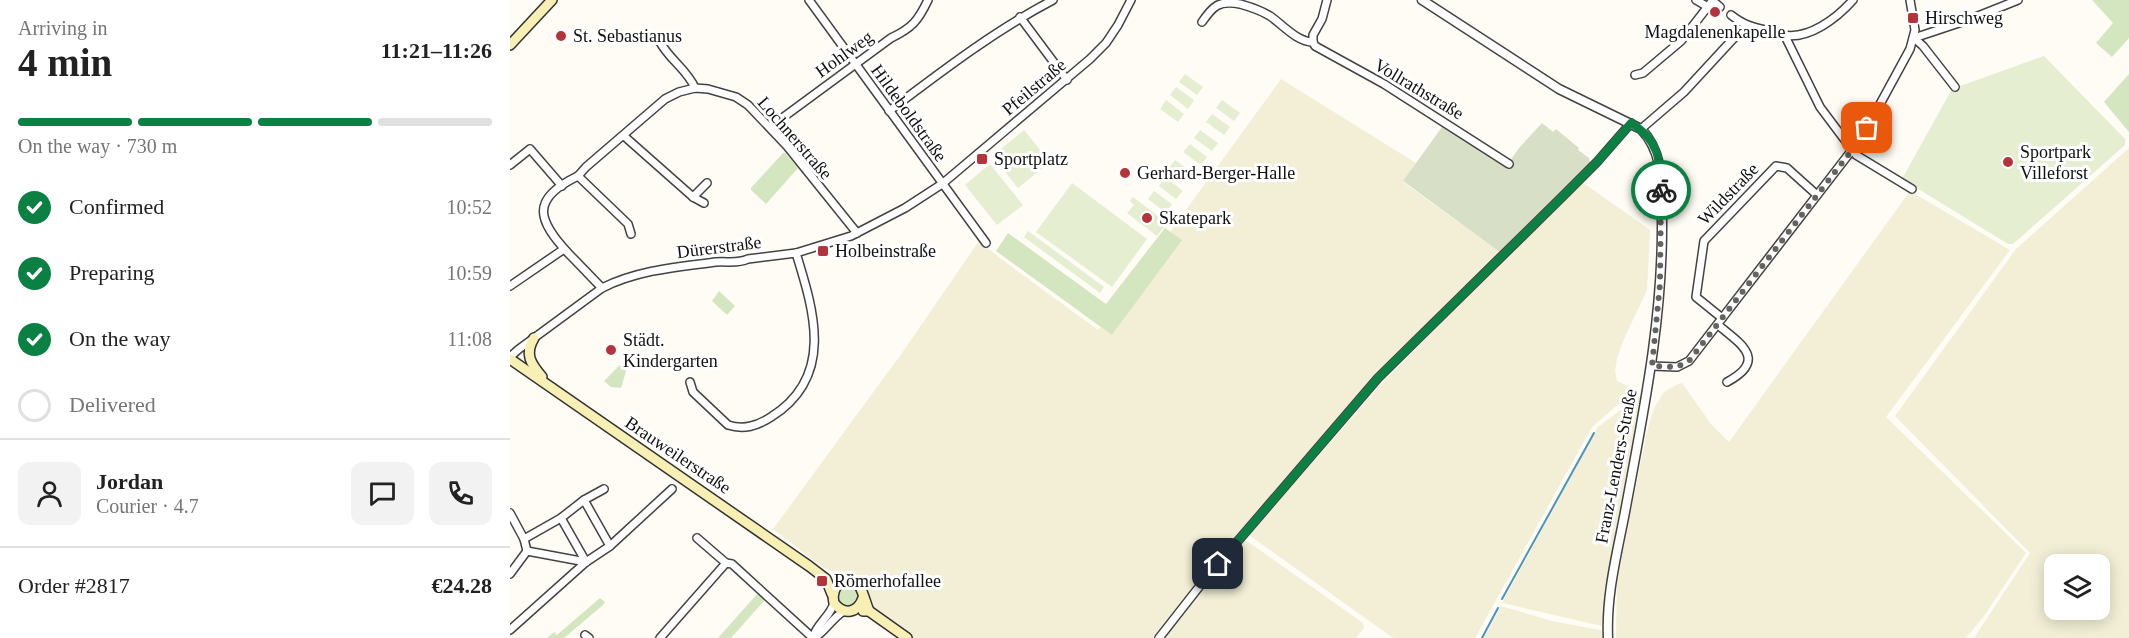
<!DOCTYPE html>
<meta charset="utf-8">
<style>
:root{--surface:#fff;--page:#f2f2f2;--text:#222;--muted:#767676;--line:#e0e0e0;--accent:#0b8043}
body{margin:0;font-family:Georgia,serif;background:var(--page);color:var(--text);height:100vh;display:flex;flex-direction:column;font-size:22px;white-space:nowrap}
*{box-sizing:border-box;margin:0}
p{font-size:20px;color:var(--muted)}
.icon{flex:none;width:33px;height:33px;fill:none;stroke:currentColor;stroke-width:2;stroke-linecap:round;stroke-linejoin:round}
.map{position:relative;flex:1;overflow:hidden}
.details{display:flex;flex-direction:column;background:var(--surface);width:510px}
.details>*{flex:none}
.controls{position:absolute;left:1534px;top:554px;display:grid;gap:12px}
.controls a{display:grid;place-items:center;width:66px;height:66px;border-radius:12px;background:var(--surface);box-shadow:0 3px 15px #0003;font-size:30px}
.pin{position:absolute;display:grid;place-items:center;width:51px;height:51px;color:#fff;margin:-26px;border-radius:12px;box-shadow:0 3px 9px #0006}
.courier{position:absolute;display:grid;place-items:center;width:60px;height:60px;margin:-30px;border:4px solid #0b8043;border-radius:50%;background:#fff;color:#222;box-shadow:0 2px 8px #0007}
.summary em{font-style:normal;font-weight:700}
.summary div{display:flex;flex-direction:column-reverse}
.summary{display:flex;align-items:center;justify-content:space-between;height:102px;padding:0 18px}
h1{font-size:39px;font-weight:700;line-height:45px}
.bar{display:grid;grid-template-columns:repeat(4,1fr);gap:9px 6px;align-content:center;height:72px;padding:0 18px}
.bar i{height:8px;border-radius:4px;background:var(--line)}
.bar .current{background:var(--accent)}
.bar p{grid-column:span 4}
.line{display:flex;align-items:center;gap:15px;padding:0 18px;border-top:2px solid var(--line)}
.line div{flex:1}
.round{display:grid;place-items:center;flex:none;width:63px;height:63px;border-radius:12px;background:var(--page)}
ol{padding:0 18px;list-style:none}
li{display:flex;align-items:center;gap:18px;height:66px}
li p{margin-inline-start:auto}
li .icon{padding:6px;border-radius:50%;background:var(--accent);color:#fff;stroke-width:4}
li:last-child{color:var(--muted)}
li i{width:33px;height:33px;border:3px solid var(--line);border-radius:50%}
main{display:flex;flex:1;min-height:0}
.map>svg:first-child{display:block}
</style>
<main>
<section class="details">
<div class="summary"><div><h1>4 min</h1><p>Arriving in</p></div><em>11:21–11:26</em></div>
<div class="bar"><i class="current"></i><i class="current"></i><i class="current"></i><i></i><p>On the way · 730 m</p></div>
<ol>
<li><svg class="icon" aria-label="check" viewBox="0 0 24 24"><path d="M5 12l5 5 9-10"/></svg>Confirmed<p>10:52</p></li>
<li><svg class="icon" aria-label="check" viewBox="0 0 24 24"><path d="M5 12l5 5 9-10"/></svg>Preparing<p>10:59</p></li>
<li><svg class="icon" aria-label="check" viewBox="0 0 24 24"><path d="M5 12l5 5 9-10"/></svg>On the way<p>11:08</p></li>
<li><i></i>Delivered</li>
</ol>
<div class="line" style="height:108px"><a class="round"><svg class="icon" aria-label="person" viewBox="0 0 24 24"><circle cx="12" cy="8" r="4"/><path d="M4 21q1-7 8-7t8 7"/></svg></a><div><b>Jordan</b><p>Courier · 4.7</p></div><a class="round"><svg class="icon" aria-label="chat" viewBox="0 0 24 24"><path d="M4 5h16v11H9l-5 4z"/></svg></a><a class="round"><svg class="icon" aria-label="phone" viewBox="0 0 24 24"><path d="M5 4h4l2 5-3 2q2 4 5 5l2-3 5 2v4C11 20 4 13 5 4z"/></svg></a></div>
<div class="line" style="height:78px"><div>Order #2817</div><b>€24.28</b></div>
</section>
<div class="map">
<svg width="1619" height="638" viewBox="0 0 1619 638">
<rect width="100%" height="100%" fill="#fefcf4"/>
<g fill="#f2efd6" fill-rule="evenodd">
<path d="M771,79L906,163L893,182L991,253L868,374L672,603L645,638H404L360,606L340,578L312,567L263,529L392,353L469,241L491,259L588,330L591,327L603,334L671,240L660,232Z"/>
<path d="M1619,148V638H1464L1520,553L1385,416L1506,249ZM1545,564H1590V609H1545Z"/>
<path d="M1072,182L1140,230L1137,290L1114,339L1107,358L1105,371L1107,381L1120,387V394L1082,427L965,638H883L739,535L875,380Z"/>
<path d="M1400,191L1500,250L1376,417L1516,553L1474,616L1456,638H1106L1107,581L1136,436L1143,410L1154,392L1168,384L1172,383L1201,424L1219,442Z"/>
<path d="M1128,397L1133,399L1110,511L1092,626L992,603L1088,427Z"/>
<path d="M731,541H737L853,623L854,628L846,638H657L654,636Z"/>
<path d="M991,606L1042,621L1095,631V638H974Z"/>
</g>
<g fill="#d4e6c0">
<path d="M1582,0H1619V38L1602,57L1586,43L1603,23Z"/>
<path d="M1619,74V132L1594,102Z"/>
<path d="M273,153H275L288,168L256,204L241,190V188Z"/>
<path d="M655,228L672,240L602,335L486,251L498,233L596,304Z"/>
<path d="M209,291L225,306L217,315L202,301Z"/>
<path d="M110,365L116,371L111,388L101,387L94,381Z"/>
<circle cx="338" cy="596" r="11"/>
<path d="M248,593L255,600L221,638H208Z"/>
<path d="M90,598L95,602L93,605L54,638H37L44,632L47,635Z"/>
</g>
<path fill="#d7dfc6" d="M1032,123L1043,132L1046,129L1069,148L1068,150L1079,158L1080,163L991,253L893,181L932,127L938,126L997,165L1009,148Z"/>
<g fill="#e5eed1">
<path d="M1534,56L1615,139V145L1503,244H1498L1392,179L1442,89Z"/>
<path d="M675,74L693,87L687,95L669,82Z"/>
<path d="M666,87L684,100L678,109L660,95Z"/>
<path d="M656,100L674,114L668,122L650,109Z"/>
<path d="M712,100L730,113L724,121L706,108Z"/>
<path d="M702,114L720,127L714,135L696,122Z"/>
<path d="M514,130L540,162L508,188L482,156Z"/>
<path d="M690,130L708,143L702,151L684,138Z"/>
<path d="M680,144L697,157L691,165L673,152Z"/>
<path d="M665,160L683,173L677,181L659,168Z"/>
<path d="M480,164L513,205L487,225L455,185Z"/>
<path d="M655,177L673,191L666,199L649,186Z"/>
<path d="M562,183L637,239L602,287L526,232Z"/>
<path d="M644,191L662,204L656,213L638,199Z"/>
<path d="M623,197L657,223L647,236L617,213L624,205L620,201Z"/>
<path d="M518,231L594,287L590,293L514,237Z"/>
</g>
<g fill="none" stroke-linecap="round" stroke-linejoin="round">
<g stroke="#4b94c1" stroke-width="2">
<path d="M992,599L1084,433"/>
<path d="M972,638L988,608"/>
</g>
<defs>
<g id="minor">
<path d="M299,0L476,243"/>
<path d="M817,0L812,19L803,35V42L805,46L874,84L999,164"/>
<path d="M1186,0L1198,7"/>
<path d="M1203,1L1210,7"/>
<path d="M1221,15C1235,26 1243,27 1260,31C1264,32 1269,34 1273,35C1299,40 1327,18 1343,0"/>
<path d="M510,17L557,80"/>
<path d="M692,22C703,6 709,0 730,4C741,7 750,10 760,16C773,25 787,42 803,42"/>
<path d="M1275,36L1310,107L1346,155L1402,189"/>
<path d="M1404,38L1458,20L1508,0"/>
<path d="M1404,38L1413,46L1445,87"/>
<path d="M149,40C158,59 177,69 185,88"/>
<path d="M1125,75L1133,73L1171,41L1203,0"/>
<path d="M379,111C432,71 484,31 543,0"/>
<path d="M260,127L381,38C402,28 408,21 418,0"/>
<path d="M1131,129L1174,92L1235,26"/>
<path d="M114,136L183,197L194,203"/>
<path d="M0,165L20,149L52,186"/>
<path d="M68,176L118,224L121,234"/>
<path d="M183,197L197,183"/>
<path d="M0,286L54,249"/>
<path d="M92,288C81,277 70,265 59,254C27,220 20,199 68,176L76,167L155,99L169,92L185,88L198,89L226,97L238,105L277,146L347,233"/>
<path d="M1212,318L1186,297L1194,241L1266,166L1277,168L1307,195"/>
<path d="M1208,325C1231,344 1258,360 1217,382"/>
<path d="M0,357L9,349L92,288C128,270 167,267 206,262C218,261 227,264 238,259L286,253L341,236L395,208L432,184L580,59L596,43L608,25L621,0"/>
<path d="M1142,366L1167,367L1179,361L1342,150L1357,128L1400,49L1405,30L1400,0"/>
<path d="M180,382L183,392L218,425C234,430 247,426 261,417C325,377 304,311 286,253"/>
<path d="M74,500L100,546"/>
<path d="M0,513L14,539L17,551L0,574"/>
<path d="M51,518L76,562"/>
<path d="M187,538L216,563L222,564L303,638"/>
<path d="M14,539L51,518L74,500L94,489"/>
<path d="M17,551L76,562"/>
<path d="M0,630L76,562L100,546L162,489"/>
<path d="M75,635L79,638"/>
<path d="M150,638L216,563"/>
<path d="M303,638C306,624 320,617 324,603"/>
<path d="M304,638C316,631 322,618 334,611"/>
<path d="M649,638L696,578L868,378L1051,198L1087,162L1121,123"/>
</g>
<path id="tertiary" d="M912,0L1049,89L1131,129C1155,154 1151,186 1152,219C1153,320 1133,414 1115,512C1107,554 1096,595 1098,638"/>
<g id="secondary">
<path d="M0,45L42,0"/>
<path d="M24,338C14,354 21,364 32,377"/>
<path d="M0,359L299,566L316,579L322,594"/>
<path d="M353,598C348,613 334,616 324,603C319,585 339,571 350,587C353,592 356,604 359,611"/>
<path d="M353,611H359L397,638"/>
</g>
</defs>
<use href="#minor" stroke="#434343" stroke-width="10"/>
<use href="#tertiary" stroke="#434343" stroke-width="11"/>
<use href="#secondary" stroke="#323232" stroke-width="12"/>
<use href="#minor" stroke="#fff" stroke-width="7"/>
<use href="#tertiary" stroke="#fff" stroke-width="8"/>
<use href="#secondary" stroke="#f8efb5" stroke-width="9"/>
</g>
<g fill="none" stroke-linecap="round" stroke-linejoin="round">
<path stroke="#636360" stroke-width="6" stroke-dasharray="0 10.8" d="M1151,190L1150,284L1142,366L1167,367L1179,361L1342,150L1357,128"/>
<path stroke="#0b8043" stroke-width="8" d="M708,564L868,378L1051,198L1087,162L1121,123C1149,140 1150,160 1151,190"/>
</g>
<g fill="#b4343d" stroke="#fff" stroke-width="2">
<circle cx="1205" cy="12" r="6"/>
<rect x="1397" y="12" width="12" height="12" rx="3"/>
<circle cx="51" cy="36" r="6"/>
<rect x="466" y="153" width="12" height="12" rx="3"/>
<circle cx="1498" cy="162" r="6"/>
<circle cx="615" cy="173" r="6"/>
<circle cx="637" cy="218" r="6"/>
<rect x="307" y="245" width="12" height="12" rx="3"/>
<circle cx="101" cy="350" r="6"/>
<rect x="306" y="575" width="12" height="12" rx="3"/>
</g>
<g text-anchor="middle" stroke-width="6" stroke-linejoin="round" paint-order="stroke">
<g font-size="18" fill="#101010" stroke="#fff" text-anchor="start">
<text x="1415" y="24">Hirschweg</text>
<text x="1205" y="38" text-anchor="middle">Magdalenenkapelle</text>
<text x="63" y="42">St. Sebastianus</text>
<text x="1510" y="158">Sportpark<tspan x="1510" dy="21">Villeforst</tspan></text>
<text x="484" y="165">Sportplatz</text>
<text x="627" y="179">Gerhard-Berger-Halle</text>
<text x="649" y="224">Skatepark</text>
<text x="325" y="257">Holbeinstraße</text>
<text x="113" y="346">Städt.<tspan x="113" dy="21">Kindergarten</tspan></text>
<text x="324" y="587">Römerhofallee</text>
</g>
<g font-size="18" fill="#101010" stroke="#fff">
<text transform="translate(334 54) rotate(-36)" y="6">Hohlweg</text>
<text transform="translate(524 87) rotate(-40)" y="6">Pfeilstraße</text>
<text transform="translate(909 89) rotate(31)" y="6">Vollrathstraße</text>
<text transform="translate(399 113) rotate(54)" y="6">Hildeboldstraße</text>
<text transform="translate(285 138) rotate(49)" y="6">Lochnerstraße</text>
<text transform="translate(1218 194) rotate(-46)" y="6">Wildstraße</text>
<text transform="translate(209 247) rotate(-7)" y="6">Dürerstraße</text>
<text transform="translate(168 455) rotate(34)" y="6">Brauweilerstraße</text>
<text transform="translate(1106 466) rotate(-79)" y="6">Franz-Lenders-Straße</text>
</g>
</g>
</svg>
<div class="controls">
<a><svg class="icon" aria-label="layers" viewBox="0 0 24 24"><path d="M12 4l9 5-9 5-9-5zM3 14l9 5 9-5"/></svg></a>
</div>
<div class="pin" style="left:1357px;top:128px;background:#ea580c"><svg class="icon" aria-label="bag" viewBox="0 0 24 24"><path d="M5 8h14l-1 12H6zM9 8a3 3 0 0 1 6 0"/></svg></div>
<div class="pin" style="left:708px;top:564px;background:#1f2937"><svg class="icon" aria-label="home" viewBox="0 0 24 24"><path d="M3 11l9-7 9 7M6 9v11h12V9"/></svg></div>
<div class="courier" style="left:1151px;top:190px"><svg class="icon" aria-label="bike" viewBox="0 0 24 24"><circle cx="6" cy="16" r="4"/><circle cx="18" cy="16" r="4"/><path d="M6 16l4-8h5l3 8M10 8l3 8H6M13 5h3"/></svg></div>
</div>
</main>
